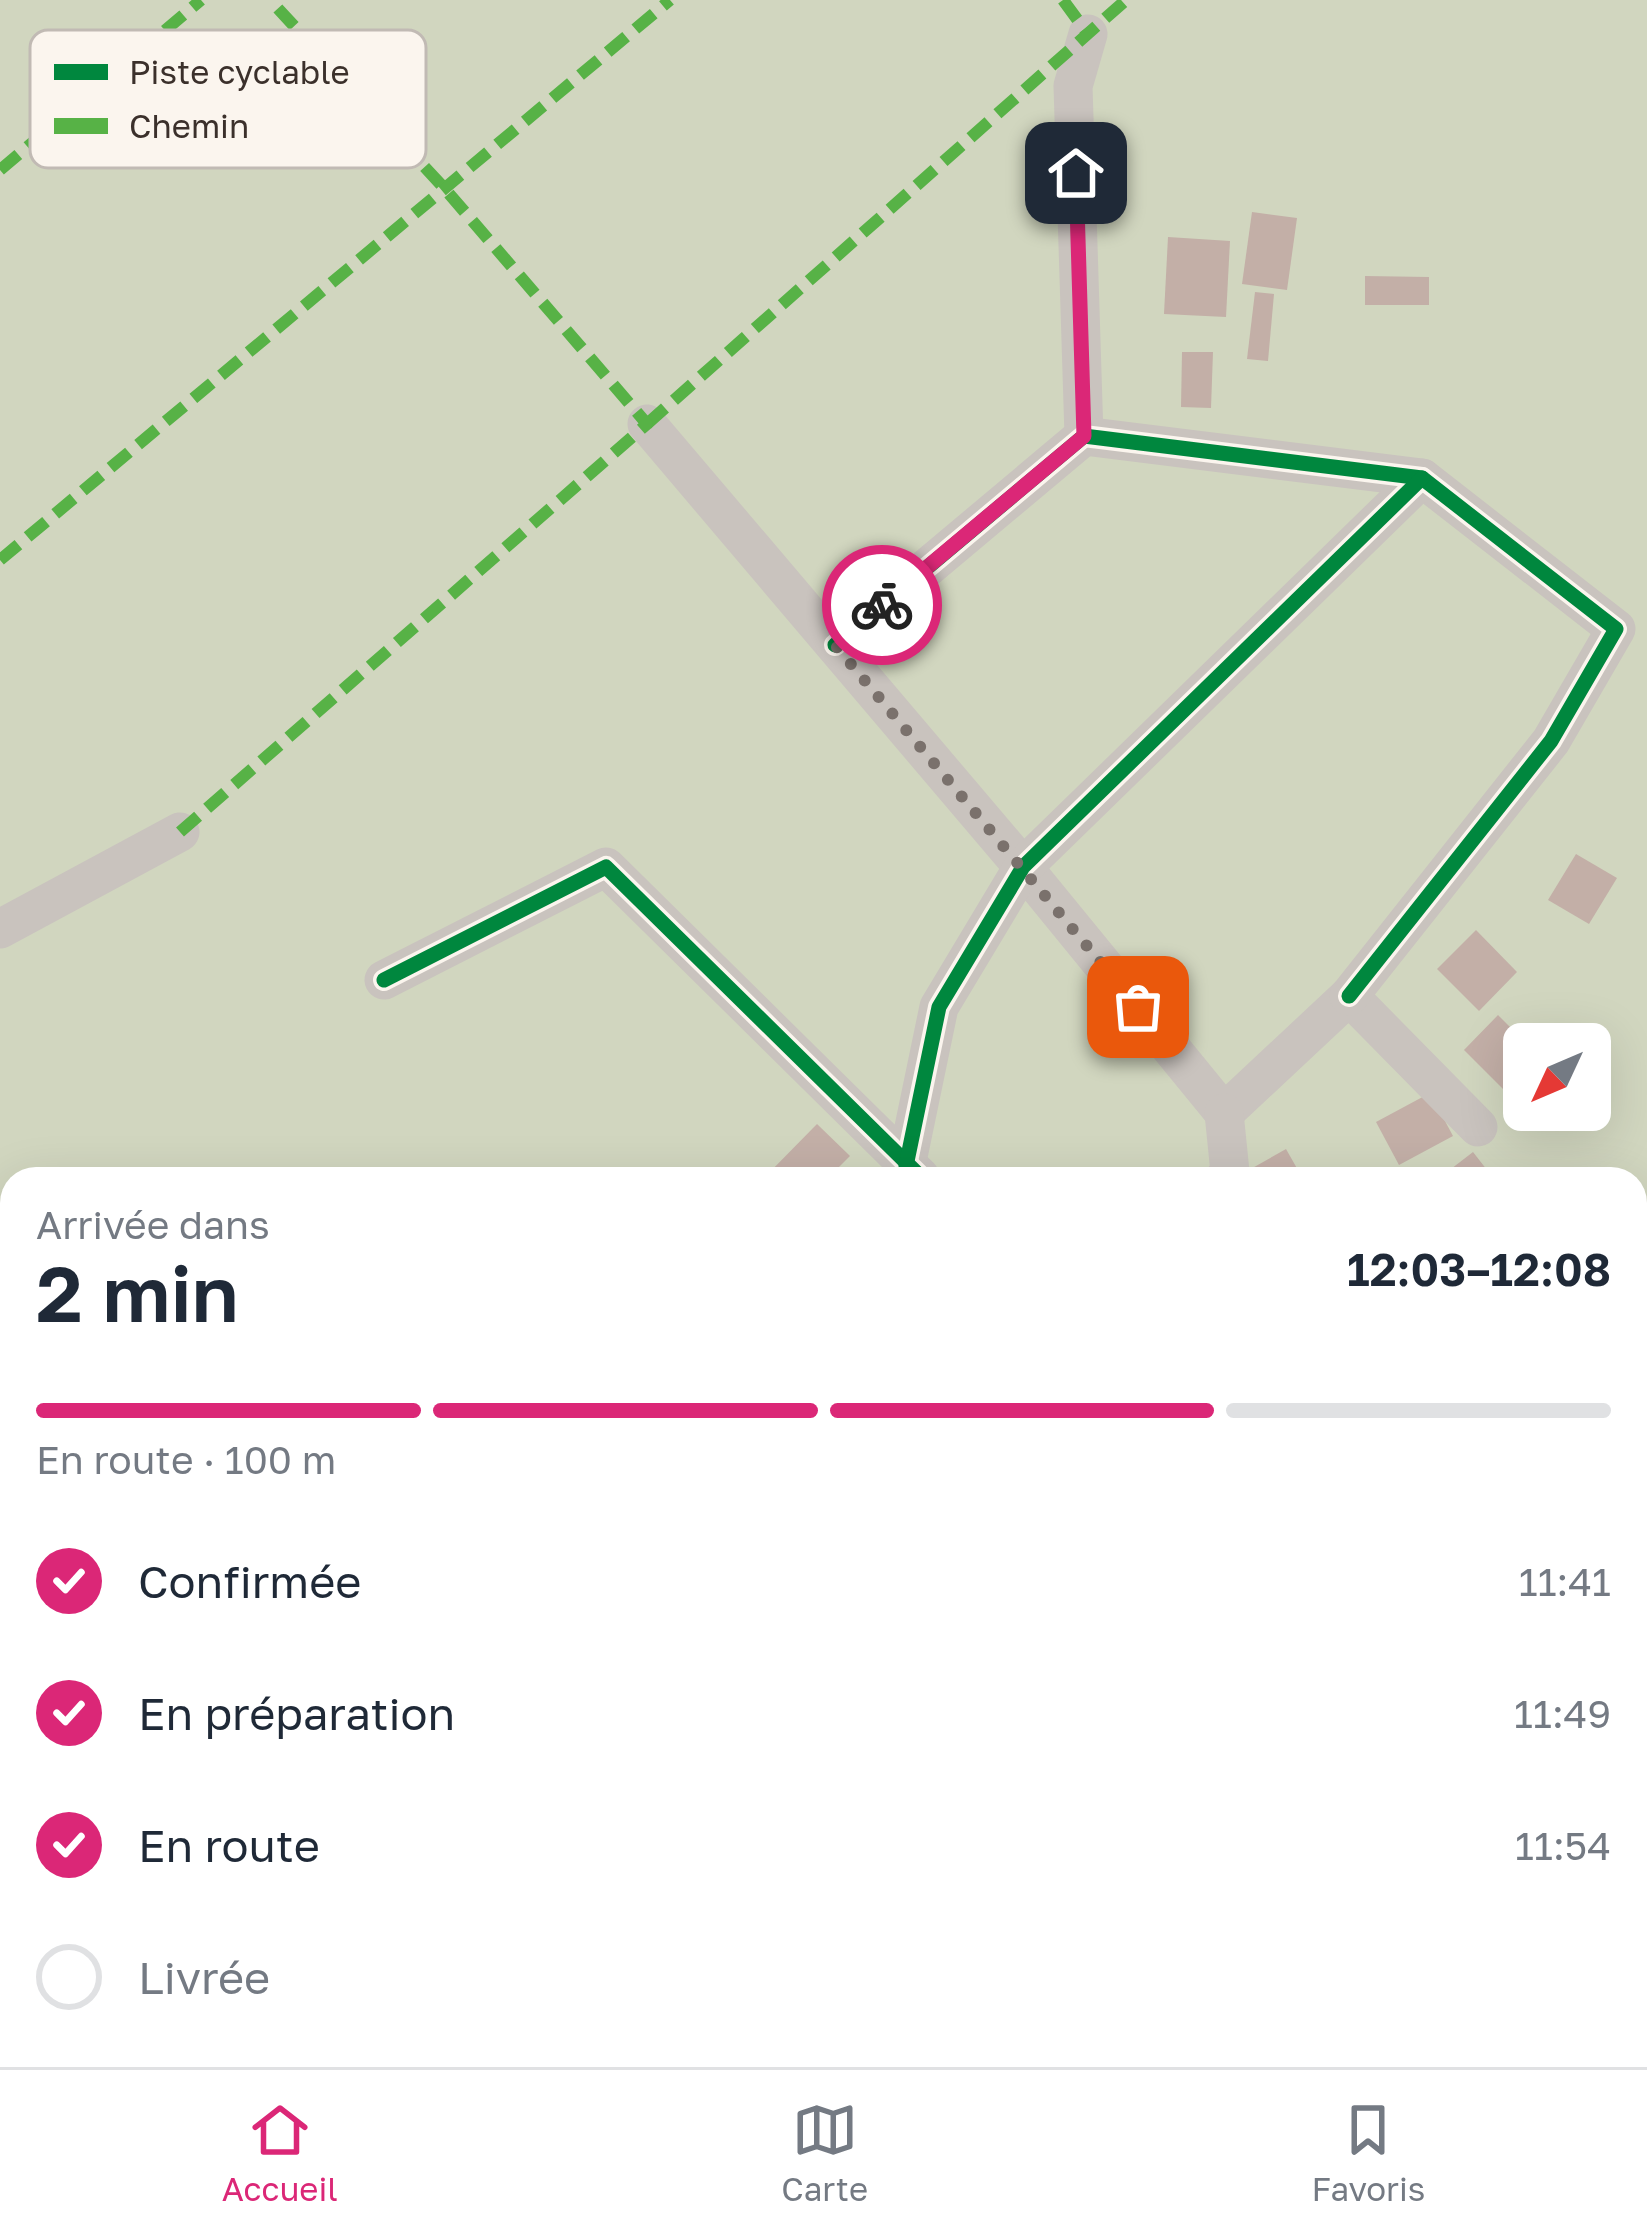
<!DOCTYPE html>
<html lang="fr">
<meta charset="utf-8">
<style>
:root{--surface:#fff;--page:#f2f2f3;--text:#1f2937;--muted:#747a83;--line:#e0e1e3;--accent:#db2777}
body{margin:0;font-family:"Golos Text",sans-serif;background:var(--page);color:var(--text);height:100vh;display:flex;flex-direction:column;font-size:45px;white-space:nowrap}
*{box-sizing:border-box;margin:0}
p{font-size:39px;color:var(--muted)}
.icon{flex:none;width:66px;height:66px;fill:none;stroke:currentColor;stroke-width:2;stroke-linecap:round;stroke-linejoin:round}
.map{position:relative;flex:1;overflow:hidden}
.drawer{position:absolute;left:0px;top:1167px;width:1647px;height:900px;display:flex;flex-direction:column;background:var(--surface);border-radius:36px 36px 0 0;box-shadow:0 12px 48px #0002}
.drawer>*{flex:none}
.needle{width:78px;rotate:226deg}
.fabs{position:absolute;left:1503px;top:1023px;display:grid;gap:24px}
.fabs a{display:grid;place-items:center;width:108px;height:108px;border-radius:18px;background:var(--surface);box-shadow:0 12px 48px #0002;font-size:60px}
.pin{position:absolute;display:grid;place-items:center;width:102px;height:102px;color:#fff;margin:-51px;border-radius:24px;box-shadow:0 6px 18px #0006}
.courier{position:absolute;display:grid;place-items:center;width:120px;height:120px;margin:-60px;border:9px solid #db2777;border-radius:50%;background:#fff;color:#222;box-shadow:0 3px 15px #0007}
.headline em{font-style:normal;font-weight:600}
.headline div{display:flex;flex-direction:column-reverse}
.headline{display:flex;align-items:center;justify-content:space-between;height:204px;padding:0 36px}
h1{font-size:78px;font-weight:600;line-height:90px}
.bar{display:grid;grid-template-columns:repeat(4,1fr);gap:18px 12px;align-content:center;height:144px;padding:0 36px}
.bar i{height:15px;border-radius:9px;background:var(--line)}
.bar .active{background:var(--accent)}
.bar p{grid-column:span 4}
ol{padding:0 36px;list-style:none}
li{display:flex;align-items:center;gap:36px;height:132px}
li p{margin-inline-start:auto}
li .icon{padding:12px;border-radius:50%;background:var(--accent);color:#fff;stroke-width:4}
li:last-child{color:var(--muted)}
li i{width:66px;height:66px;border:6px solid var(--line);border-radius:50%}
.menu{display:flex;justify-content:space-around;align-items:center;height:168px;border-top:3px solid var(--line);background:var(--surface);font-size:33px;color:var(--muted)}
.menu a{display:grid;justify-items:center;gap:6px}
.menu .active{color:var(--accent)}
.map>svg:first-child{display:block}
</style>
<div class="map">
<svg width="1647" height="2067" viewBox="0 0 1647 2067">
<rect width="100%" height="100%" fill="#f0ebe5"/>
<path fill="#d1d6bf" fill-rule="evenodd" d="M0,0H1647V2067H1489L1493,2055H1635V1179H12V1983L0,1995ZM1524,1044H1590V1110H1524Z"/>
<g fill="#c3afa7">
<path d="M1252,212L1297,218L1287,290L1242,284Z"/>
<path d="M1168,237L1230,241L1226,317L1164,314Z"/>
<path d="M1365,276L1429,277V305H1365Z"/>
<path d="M1255,292L1274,294L1268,361L1247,359Z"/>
<path d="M1182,352H1213L1211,408L1181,407Z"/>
<path d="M1576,854L1617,878L1589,924L1548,900Z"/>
<path d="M1476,930L1517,972L1479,1011L1437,969Z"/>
<path d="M1498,1015L1527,1044H1524V1068L1503,1089L1464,1050Z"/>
<path d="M1430,1093L1453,1136L1399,1165L1376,1122Z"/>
<path d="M817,1124L850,1156L827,1179H763Z"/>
<path d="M1286,1149L1303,1179H1233Z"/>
<path d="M1473,1152L1494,1179H1438Z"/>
<path d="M1647,1262V1299H1635V1263Z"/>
<path d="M1641,1384H1647V1414H1644Z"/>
<path d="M12,1391V1431L0,1421V1405Z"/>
<path d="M0,1433L12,1446V1478L0,1489Z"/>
<path d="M1635,1821L1647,1824V1848L1635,1845Z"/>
<path d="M1635,1887L1647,1894V1915L1642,1923L1635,1919Z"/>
<path d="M197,2055H257L252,2067H222Z"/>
<path d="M334,2055H403L398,2067H329Z"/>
<path d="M679,2055H684L715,2067H675Z"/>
</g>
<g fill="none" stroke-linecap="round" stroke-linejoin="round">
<g stroke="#c9c3be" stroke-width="39">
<path d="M647,424L1023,867L1224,1113L1349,996L1478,1127"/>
<path d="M1084,436L1073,86L1088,34"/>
<path d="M835,645L1084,436L1422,478L1616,629L1551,741L1349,996"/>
<path d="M0,929L180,832"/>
<path d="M384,980L606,867L920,1177"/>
<path d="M906,1166L939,1007L1023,867L1422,478"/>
<path d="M1224,1179L1230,1172L1224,1113"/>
<path d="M0,1336L12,1342"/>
<path d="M1635,1622H1647"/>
<path d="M0,2061L12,2029"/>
<path d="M897,2067L900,2055"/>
</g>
<g stroke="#57b246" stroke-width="12" stroke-dasharray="24 12" stroke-linecap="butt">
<path d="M1063,0L1088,34"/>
<path d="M0,170L201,0"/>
<path d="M647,424L1126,0"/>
<path d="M0,560L670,0"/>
<path d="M180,832L647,424L445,189L270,0"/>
</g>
<defs>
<g id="cycleway">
<path d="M835,645L1084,436L1422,478L1616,629L1551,741L1349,996"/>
<path d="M384,980L606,867L923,1179"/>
<path d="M906,1166L939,1007L1023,867L1422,478"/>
</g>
</defs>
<use href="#cycleway" stroke="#fbf5ee" stroke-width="22"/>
<use href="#cycleway" stroke="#00873e" stroke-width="15"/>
</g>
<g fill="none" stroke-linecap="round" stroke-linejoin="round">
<path stroke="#7a716c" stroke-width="12" stroke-dasharray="0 21.6" d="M882,605L835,645L1138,1007"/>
<path stroke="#db2777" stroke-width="15" d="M882,605L1084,436L1076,173"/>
</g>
<rect x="30" y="30" width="396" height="138" rx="18" fill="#fbf5ee" stroke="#c1bab4" stroke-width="3"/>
<rect x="54" y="64" width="54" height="16" fill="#00873e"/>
<rect x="54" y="118" width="54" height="16" fill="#57b246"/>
<g font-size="33" fill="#3b302b">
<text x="129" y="84">Piste cyclable</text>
<text x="129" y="138">Chemin</text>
</g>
</svg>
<div class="fabs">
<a><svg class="needle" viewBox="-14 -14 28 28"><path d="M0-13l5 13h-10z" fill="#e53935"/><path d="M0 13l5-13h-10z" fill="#747a83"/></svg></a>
</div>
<div class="pin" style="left:1138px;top:1007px;background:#ea580c"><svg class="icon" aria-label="bag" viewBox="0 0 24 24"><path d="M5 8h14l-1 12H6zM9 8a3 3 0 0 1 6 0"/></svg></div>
<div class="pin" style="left:1076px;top:173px;background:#1f2937"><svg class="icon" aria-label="home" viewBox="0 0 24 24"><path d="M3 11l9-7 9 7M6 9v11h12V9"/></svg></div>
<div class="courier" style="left:882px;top:605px"><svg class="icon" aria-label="bike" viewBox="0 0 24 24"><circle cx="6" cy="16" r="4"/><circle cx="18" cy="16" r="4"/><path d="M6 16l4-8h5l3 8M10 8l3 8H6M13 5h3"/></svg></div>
<section class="drawer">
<div class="headline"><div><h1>2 min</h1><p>Arrivée dans</p></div><em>12:03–12:08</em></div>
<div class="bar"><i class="active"></i><i class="active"></i><i class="active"></i><i></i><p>En route · 100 m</p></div>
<ol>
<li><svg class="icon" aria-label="check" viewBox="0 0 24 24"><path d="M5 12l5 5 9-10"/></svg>Confirmée<p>11:41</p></li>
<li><svg class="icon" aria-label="check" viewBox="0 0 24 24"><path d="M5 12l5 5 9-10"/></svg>En préparation<p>11:49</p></li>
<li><svg class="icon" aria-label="check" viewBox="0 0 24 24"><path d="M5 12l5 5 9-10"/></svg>En route<p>11:54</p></li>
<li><i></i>Livrée</li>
</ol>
</section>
</div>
<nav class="menu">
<a class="active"><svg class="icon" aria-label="home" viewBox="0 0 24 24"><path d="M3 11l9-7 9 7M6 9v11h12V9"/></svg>Accueil</a>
<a><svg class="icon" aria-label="map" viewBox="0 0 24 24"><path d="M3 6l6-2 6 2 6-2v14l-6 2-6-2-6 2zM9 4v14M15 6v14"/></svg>Carte</a>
<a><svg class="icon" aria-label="saved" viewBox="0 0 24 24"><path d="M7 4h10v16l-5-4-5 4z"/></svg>Favoris</a>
</nav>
